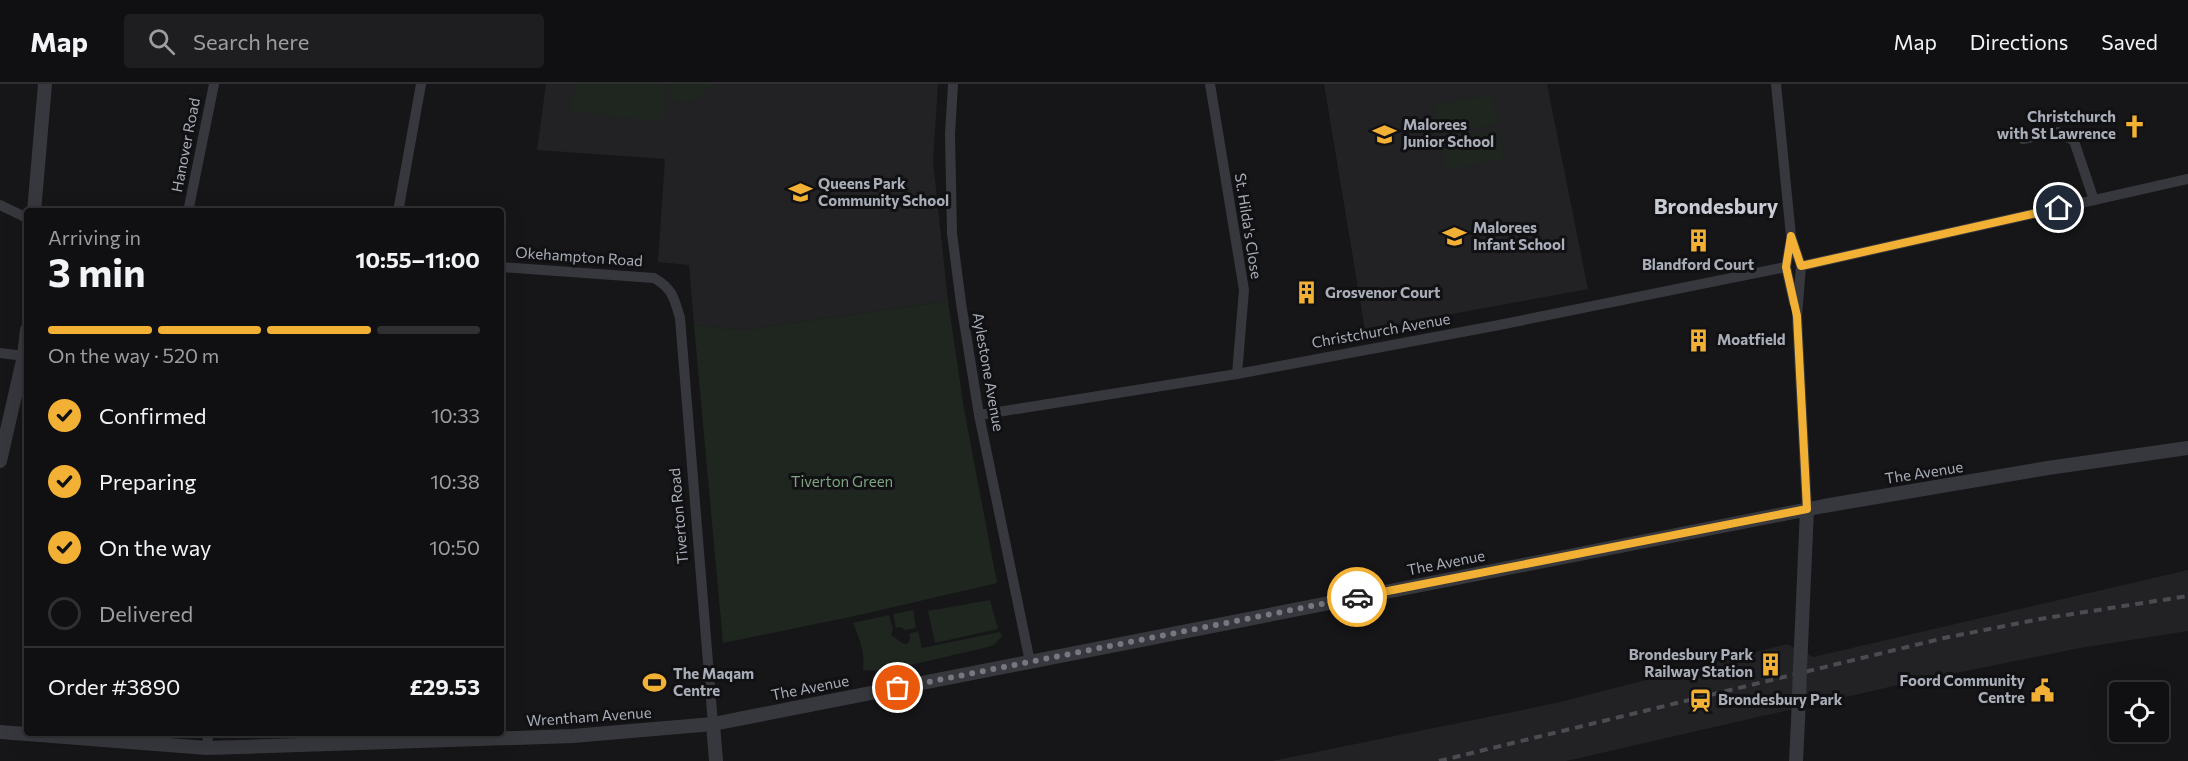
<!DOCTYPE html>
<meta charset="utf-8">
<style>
:root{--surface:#101012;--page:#1e1e20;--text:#f1f3f6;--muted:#9c9d9f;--line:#303032;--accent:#f2b134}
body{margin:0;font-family:Commissioner,sans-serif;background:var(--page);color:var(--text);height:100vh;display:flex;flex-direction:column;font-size:22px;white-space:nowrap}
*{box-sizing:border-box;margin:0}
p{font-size:20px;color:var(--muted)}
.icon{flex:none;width:33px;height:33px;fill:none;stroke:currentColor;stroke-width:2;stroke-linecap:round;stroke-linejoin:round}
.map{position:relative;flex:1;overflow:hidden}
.side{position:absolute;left:24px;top:124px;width:480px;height:528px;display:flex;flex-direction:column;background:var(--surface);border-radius:6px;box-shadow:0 6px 24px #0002,0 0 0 2px var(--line)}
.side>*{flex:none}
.buttons{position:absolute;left:2109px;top:598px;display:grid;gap:12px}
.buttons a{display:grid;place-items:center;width:60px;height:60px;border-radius:6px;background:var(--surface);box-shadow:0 6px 24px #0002,0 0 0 2px var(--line);font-size:30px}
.pin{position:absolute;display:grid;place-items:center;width:51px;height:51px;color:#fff;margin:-26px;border:3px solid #fff;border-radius:50%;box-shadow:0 2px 6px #0007}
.courier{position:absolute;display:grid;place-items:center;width:60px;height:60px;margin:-30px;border:4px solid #f2b134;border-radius:50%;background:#fff;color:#222;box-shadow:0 2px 8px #0007}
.headline em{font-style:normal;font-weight:700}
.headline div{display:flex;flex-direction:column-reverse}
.headline{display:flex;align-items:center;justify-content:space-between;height:102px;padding:0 24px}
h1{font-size:39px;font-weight:700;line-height:45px}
.bar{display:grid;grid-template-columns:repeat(4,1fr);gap:9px 6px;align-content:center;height:72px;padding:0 24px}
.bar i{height:8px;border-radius:4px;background:var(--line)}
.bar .selected{background:var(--accent)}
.bar p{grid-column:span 4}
.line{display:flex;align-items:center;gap:15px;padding:0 24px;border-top:2px solid var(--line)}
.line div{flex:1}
ol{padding:0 24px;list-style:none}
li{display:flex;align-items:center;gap:18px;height:66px}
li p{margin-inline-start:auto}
li .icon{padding:6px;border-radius:50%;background:var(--accent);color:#111;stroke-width:4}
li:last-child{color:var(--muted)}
li i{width:33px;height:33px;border:3px solid var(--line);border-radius:50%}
header{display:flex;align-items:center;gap:36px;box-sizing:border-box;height:84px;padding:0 30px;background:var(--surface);border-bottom:2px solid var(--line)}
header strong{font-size:28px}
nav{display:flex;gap:33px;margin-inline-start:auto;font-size:21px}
.search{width:420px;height:54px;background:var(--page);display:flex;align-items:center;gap:15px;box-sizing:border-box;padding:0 21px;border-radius:6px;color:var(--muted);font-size:22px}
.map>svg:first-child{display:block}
</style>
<header>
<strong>Map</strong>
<div class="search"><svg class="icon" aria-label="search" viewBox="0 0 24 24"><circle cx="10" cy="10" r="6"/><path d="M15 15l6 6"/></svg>Search here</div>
<nav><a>Map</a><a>Directions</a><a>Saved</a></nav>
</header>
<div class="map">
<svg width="2188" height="677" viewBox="0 0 2188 677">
<rect width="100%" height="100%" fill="#161618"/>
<g fill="#222225">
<path d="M546,0H938L933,77L948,217L742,246L694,241L689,181L658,178L665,75L537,66Z"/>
<path d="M1324,0H1547L1588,205L1365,246Z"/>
<path d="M2188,486V547L2080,564L1911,598L1566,677H1272L1556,619L1787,560L1813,573Z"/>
</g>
<g fill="#1e261f">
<path d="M575,0H668L662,39L571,26Z"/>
<path d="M672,0H715L690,18L670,16Z"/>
<path d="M1492,11L1497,40L1439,50L1434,21Z"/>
<path d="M1498,46L1504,75L1446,86L1440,57Z"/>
<path d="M948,217L964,325L997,499L855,532L723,559L694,241L742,246Z"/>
<path d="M990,516L998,545L935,559L928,527Z"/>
<path d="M913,526L916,544L905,546L901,543L896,544L893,530Z"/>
<path d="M889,531L893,545L891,551L902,559L907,560L910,556L909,550L918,547L922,564L1000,548L1002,552L994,561L984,564L884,587L863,586C865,569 860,555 853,539Z"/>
</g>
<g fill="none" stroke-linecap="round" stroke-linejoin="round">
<g stroke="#37383d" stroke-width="10">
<path d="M953,0L950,50L952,149L961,219L979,331L1030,578"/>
<path d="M1210,0L1244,206L1237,290"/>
<path d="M1776,0L1791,152L1801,182L1797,232L1807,425"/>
<path d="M2023,55L2058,48L2074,57L2094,116"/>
<path d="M0,121L27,134"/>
<path d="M188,128L214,0"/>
<path d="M398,128L421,0"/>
<path d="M1791,155L1786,183L1794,219"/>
<path d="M1801,182L2188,95"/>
<path d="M501,183L654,194C673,205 674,214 680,234L713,640"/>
<path d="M0,269L24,272"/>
<path d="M979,331L1237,290L1494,242L1786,183"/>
<path d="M207,664L208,650"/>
</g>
<g stroke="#37383d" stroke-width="14">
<path d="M34,128L45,0"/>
<path d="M0,377L24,272L27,246"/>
<path d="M1800,585L1807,425"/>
<path d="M713,640L716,677"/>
<path d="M0,648L207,664L573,652L713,640L1824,422L2048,384L2188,364"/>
<path d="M1796,677L1798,637"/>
</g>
<path stroke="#4a4c52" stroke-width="4" stroke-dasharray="8 6" stroke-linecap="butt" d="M1439,677L1944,554L2040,535L2188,512"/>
<path stroke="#37383d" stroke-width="14" d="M1798,637L1800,585"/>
</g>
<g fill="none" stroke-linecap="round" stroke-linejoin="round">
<path stroke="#757880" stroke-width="6" stroke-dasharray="0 10.8" d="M898,604L1357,513"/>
<path stroke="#f2b134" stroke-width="8" d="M1357,513L1807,425L1797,232L1786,183L1791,152L1801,182L2059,124"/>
</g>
<defs>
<symbol id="church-bare" viewBox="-9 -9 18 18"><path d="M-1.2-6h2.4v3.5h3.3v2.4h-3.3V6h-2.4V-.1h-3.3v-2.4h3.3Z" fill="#f2b134" stroke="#111113" stroke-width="2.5" paint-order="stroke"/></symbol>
<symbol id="school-bare" viewBox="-9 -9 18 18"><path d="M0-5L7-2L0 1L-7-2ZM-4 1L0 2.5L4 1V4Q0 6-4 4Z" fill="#f2b134" stroke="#111113" stroke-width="2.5" paint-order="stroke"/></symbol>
<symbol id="building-bare" viewBox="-9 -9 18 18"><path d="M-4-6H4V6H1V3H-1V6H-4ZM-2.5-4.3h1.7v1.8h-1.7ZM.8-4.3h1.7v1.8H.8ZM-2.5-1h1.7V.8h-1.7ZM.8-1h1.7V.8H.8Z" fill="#f2b134" stroke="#111113" stroke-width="2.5" paint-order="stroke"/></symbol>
<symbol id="stadium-bare" viewBox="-9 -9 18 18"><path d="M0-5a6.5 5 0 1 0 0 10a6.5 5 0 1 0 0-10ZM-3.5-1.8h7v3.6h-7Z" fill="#f2b134" stroke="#111113" stroke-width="2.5" paint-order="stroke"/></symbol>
<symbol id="civic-bare" viewBox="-9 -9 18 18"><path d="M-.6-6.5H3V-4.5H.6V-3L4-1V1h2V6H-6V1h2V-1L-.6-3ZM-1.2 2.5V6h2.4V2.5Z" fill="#f2b134" stroke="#111113" stroke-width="2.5" paint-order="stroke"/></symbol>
<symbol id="station-bare" viewBox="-9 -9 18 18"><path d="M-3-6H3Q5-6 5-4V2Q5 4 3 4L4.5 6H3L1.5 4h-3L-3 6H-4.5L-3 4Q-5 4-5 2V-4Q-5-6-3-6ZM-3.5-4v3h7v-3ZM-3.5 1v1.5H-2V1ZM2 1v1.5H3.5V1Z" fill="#f2b134" stroke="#111113" stroke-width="2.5" paint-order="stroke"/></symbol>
</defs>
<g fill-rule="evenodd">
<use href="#church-bare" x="2118" y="26" width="33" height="33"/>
<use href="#school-bare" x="1368" y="34" width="33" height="33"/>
<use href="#school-bare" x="784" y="92" width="33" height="33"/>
<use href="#school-bare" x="1438" y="136" width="33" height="33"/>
<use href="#building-bare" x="1682" y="140" width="33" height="33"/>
<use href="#building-bare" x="1290" y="192" width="33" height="33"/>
<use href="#building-bare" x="1682" y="240" width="33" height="33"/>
<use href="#building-bare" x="1754" y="564" width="33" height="33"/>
<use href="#stadium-bare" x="638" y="582" width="33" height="33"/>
<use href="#civic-bare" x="2026" y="590" width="33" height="33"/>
<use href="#station-bare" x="1684" y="600" width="33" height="33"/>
</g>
<g text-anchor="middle" stroke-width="6" stroke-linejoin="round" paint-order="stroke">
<g font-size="15" font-weight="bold" fill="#a8adb8" stroke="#111113" text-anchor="start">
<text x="2116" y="38" text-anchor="end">Christchurch<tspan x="2116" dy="17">with St Lawrence</tspan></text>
<text x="1403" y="46">Malorees<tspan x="1403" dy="17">Junior School</tspan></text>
<text x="818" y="105">Queens Park<tspan x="818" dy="17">Community School</tspan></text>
<text x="1473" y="149">Malorees<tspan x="1473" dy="17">Infant School</tspan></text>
<text x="1698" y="186" text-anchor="middle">Blandford Court</text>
<text x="1325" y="214">Grosvenor Court</text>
<text x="1717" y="261">Moatfield</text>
<text x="1753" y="576" text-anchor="end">Brondesbury Park<tspan x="1753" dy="17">Railway Station</tspan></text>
<text x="673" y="595">The Maqam<tspan x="673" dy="17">Centre</tspan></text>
<text x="2025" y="602" text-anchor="end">Foord Community<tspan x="2025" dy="17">Centre</tspan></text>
<text x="1718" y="621">Brondesbury Park</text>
</g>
<g font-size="15" fill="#a8adb8" stroke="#111113">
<text transform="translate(186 61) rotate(-79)" y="5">Hanover Road</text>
<text transform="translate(1248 142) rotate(81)" y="5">St. Hilda's Close</text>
<text transform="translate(579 173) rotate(4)" y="5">Okehampton Road</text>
<text transform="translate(1381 247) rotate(-10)" y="5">Christchurch Avenue</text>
<text transform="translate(988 288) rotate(80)" y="5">Aylestone Avenue</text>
<text transform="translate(1924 389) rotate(-9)" y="5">The Avenue</text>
<text transform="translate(679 432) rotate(-95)" y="5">Tiverton Road</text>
<text transform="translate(1446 479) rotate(-11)" y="5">The Avenue</text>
<text transform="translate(810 604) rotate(-11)" y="5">The Avenue</text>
<text transform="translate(589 633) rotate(-4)" y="5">Wrentham Avenue</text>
</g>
<g font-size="15" fill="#7fa381" stroke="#111113">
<text x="842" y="403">Tiverton Green</text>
</g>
<g font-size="21" font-weight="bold" fill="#c9ccd4" stroke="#111113">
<text x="1716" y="130">Brondesbury</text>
</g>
</g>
</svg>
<div class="buttons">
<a><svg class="icon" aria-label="locate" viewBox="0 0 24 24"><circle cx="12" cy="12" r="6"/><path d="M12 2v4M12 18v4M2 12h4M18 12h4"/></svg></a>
</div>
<div class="pin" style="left:898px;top:604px;background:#ea580c"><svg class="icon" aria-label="bag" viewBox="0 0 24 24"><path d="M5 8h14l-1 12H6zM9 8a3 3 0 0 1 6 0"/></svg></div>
<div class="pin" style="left:2059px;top:124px;background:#1f2937"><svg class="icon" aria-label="home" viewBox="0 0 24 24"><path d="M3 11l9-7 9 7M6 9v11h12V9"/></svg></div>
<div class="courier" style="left:1357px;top:513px"><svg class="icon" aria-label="car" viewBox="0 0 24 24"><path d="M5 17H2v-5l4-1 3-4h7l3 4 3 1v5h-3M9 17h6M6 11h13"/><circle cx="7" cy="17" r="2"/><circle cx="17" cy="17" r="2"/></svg></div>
<section class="side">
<div class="headline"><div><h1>3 min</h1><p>Arriving in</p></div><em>10:55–11:00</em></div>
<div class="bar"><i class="selected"></i><i class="selected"></i><i class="selected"></i><i></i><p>On the way · 520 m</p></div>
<ol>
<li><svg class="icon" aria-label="check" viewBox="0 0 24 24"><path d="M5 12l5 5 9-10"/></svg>Confirmed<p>10:33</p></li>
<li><svg class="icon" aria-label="check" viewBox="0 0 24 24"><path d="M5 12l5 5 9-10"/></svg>Preparing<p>10:38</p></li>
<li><svg class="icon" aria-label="check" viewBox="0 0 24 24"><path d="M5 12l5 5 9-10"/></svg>On the way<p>10:50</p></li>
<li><i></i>Delivered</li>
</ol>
<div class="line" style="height:78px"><div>Order #3890</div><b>£29.53</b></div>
</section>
</div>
